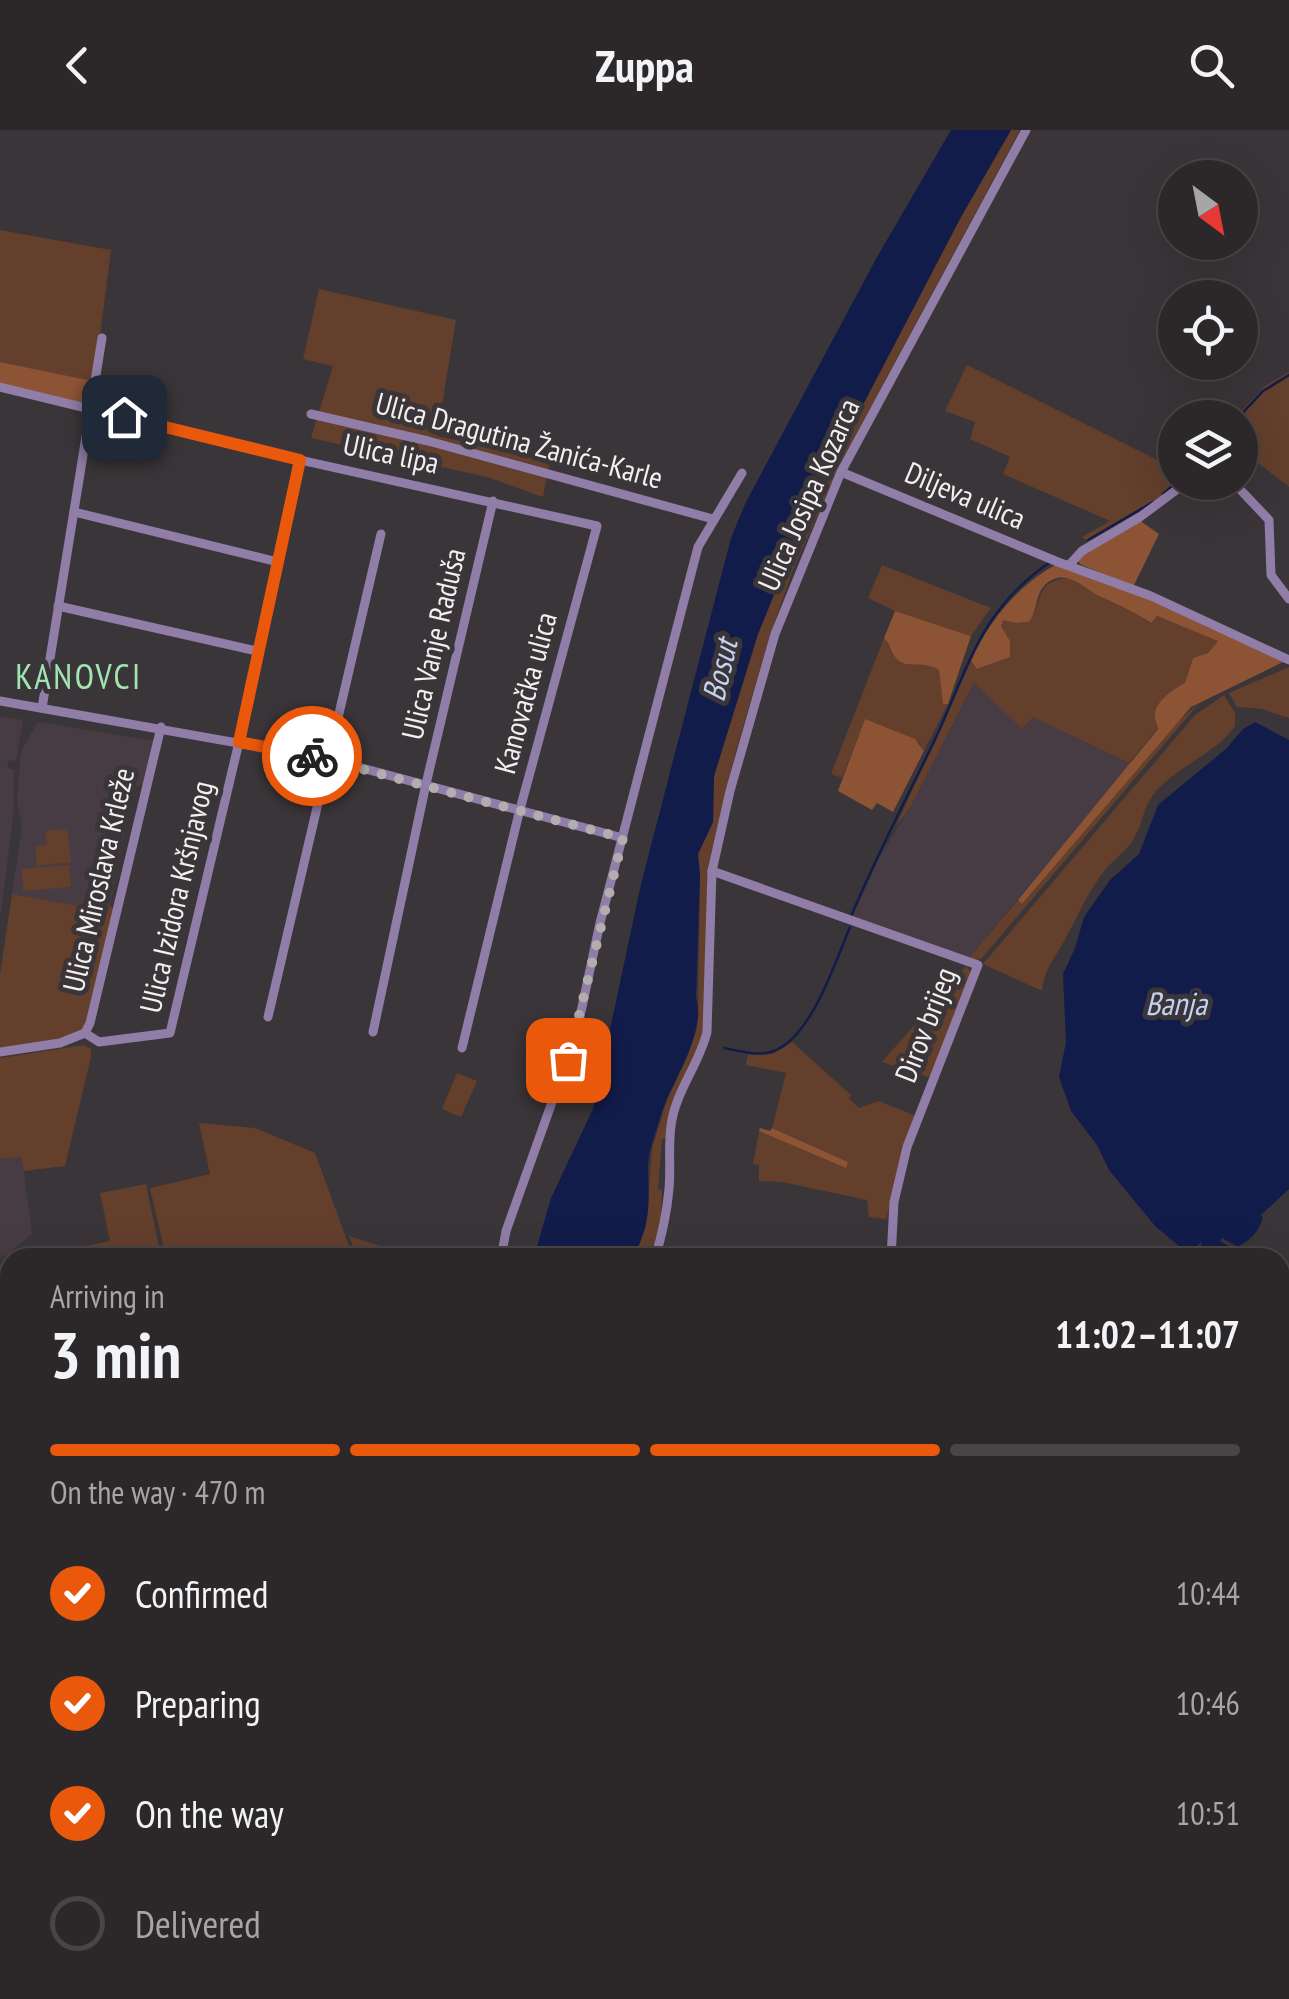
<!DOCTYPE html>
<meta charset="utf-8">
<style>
:root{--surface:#2c282a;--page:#343032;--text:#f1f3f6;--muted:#a6a6a8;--line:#484447;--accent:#ea580c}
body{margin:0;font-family:"PT Sans Narrow",sans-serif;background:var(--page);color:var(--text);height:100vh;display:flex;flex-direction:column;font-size:38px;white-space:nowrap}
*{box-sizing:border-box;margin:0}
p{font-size:32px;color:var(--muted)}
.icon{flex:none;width:55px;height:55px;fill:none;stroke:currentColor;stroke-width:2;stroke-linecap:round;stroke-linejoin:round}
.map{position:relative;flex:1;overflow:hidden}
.panel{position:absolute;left:0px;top:1118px;width:1290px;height:752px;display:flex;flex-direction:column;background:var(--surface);border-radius:30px 30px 0 0;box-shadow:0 10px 40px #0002,0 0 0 2px var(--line)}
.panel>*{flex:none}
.needle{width:65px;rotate:148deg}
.buttons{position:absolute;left:1158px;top:30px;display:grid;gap:20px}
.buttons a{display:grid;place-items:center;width:100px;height:100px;border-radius:50%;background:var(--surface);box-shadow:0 10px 40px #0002,0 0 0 2px var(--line);font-size:50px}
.pin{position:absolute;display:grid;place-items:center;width:85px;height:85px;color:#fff;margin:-42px;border-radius:20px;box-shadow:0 5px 15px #0006}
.courier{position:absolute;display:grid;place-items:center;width:100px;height:100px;margin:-50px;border:8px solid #ea580c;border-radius:50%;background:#fff;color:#222;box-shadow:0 2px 12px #0007}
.overview em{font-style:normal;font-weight:800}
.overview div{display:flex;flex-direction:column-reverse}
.overview{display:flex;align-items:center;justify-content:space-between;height:170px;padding:0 50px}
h1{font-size:65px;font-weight:800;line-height:75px}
.bar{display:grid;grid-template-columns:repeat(4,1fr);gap:15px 10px;align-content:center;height:120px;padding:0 50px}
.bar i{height:12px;border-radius:8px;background:var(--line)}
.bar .current{background:var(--accent)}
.bar p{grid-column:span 4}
ol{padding:0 50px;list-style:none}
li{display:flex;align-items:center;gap:30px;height:110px}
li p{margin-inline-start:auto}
li .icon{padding:10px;border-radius:50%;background:var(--accent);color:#fff;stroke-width:4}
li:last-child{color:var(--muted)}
li i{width:55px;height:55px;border:5px solid var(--line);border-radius:50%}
header{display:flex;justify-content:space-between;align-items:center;height:130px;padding:0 50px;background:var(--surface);font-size:45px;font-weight:800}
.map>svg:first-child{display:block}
</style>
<header><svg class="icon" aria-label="back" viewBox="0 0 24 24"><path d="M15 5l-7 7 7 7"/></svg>Zuppa<svg class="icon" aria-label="search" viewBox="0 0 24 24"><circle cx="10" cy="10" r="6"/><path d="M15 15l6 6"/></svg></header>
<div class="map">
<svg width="1289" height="1869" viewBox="0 0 1289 1869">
<rect width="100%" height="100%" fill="#3a3538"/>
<g fill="#473c43">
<path d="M974,551L1022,599L1032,586L1131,634L966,831L852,788L879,728L911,676Z"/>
<path d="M0,586L23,590L16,631L9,630L7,638L14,640L13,687L0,789Z"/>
<path d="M38,592L154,611L144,654L134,657L109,781L12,764L22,697L17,671L21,621Z"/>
<path d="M22,1027L32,1104L7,1125L0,1127V1029Z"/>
<path d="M754,1860H833L837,1869H756Z"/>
</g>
<g fill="#633f2c">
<path d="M1011,0H1020L842,330L793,440L771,502L735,624L709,734L704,901L666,1008L662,1009L658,1059L662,1060L661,1088L652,1122L650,1127L634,1128L646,1097L652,1019L671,956L686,930L698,888L700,746L698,724L713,692L714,646L758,504L810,377L961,87Z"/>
<path d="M0,100L111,120L94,252L0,232Z"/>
<path d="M319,159L456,190L437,306L550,330L543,367L487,347L311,308L333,236L303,229Z"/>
<path d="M967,235L1175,339V352L1184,353L1091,414L1082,407L1110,391L1003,344L1010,327L970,309L975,292L945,281Z"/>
<path d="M1289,242V357L1240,319V288L1236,287L1265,256Z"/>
<path d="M882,435L991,478L971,506L895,481L868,468Z"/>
<path d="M1069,448L1103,468L1125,476L1150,493L1156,486L1219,510L1208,523L1193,528L1185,553L1164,569L1158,598L1129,633L1033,587L1022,599L974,552L911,676L895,698L971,531L978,539L1010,527V512L1001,496L1003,489L1016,493L1029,492C1044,470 1034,450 1069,448Z"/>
<path d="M884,508C888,512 889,518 893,522C904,534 927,531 939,540L943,573L948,574L924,621L919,613L865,590L842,648L831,644Z"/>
<path d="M1289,537V588L1262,579L1237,577L1229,563Z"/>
<path d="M1224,565L1235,583V596C1216,623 1181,635 1158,659C1142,675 1144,695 1131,713C1124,723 1113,730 1105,740C1087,763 1077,788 1063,813C1052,833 1045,837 1042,861L983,834L1195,585Z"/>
<path d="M1201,571L981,829L966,831L1018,770L1023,773L1175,594Z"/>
<path d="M67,699L71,732L37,736L35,717L47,715L45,701Z"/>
<path d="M69,735L71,757L23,761L22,739Z"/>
<path d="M12,764L108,781L110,776L115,778L84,899L67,908L0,920V844Z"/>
<path d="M966,836L972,844L931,948L882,932Z"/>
<path d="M792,912L851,965L849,968L859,978L879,971L916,986L886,1089L869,1087L867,1070L782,1052L759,1051V1035L753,1034L759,1001L848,1032L772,998L786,943L746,935L748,924H772Z"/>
<path d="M84,915L91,919V927L65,1036L24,1041L21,1027L0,1029V928Z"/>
<path d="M457,943L477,951L461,987L442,979Z"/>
<path d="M199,993L255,998L315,1023L353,1127H166L150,1058L210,1044Z"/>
<path d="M146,1054L161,1127H33L110,1111L100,1063Z"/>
<path d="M349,1106L409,1125L408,1127H357Z"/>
<path d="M1289,1177V1294L1280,1299V1254L1286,1249L1280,1229V1180Z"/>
<path d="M10,1180V1354L0,1357V1190Z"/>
<path d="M0,1463H6L10,1473V1649L0,1619Z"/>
</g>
<g fill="#8d5335">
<path d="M0,232L92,251L88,271L85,275L0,256Z"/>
<path d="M1139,390L1159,404L1133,457L1080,434L1077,428Z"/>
<path d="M1059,433L1158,472L1283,532L1191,577L1022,774L1018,770L1158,599C1157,593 1154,588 1155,583C1157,570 1175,558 1185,553L1193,528L1208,523L1218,511L1157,486L1151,493C1134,482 1120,475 1101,467C1083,459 1065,435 1044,456C1036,464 1037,482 1029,492L1016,493L1003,490L1001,496L1010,511V527L977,539L971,531C988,491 1020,453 1059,433Z"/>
<path d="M895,481L971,506L948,574H943L939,540C924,530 908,539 898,530C891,524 891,515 884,508Z"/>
<path d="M865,589L915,609L924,621L893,682L877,673L872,680L838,661Z"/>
<path d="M760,998L770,1001L772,998L848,1032L846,1038L759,1001Z"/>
</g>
<g fill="#121c4b">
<path d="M951,0H1011L961,87L810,376L758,504L714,646L713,692L698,724L700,746L696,868C707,903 672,951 661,985C657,1000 648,1021 648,1037C649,1077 651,1089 634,1127H534L551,1068L593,979L641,754L731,408L746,372L877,127Z"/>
<path d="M1255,592L1289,610V1059L1260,1086L1263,1087C1259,1102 1251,1109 1238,1117L1222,1108L1220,1111L1230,1117L1235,1127H1209V1117L1199,1121L1202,1112L1194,1118L1180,1117L1155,1096L1109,1040L1097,1015L1071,981L1059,947L1066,912L1063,844L1075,818L1084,787L1110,750L1139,724L1158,675L1227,618L1243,599Z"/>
</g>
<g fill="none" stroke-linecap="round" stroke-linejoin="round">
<g stroke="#121c4b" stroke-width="2.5">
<path d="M1238,288L1263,261L1289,245"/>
<path d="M1163,364L1177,352"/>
<path d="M1088,410L1153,372"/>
<path d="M852,784C876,727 904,673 931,618C967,544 977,482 1049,433"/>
<path d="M724,918C740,921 756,926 771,922C811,910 835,832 850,797"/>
</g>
<g stroke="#907da8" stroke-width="9">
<path d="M0,257L300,330L597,396L519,683L462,918"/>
<path d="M311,284L428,311L713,389"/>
<path d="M841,342L1058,432L1151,466L1289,530"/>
<path d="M1233,352L1269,390L1271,445L1289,469"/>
<path d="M74,382L278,432"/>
<path d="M1070,434L1082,421L1140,387L1187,352"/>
<path d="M58,476L257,521"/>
<path d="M0,571L328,629L623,708"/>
<path d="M42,578L102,208"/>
<path d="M161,597L90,893L85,903L99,912L170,903L239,612L300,330"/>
<path d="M712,741L978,835L907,1017L894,1072L891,1128"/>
<path d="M268,887L381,404"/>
<path d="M373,902L426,654L493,371"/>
<path d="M0,922L60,913L85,903"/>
<path d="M501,1128L506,1101L576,905L600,793L698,417L742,343"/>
<path d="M655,1128C662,1105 667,1082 669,1059C671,1038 668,1017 671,996C675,962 699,935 707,902L712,741L730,661L775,504L841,342L1026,0"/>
<path d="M1280,1323L1289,1337"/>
<path d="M1280,1368L1289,1363"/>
<path d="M0,1440L10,1435"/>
<path d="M0,1760L10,1758"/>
<path d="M1280,1765L1289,1757"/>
<path d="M1280,1808L1289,1811"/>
<path d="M3,1854L10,1852"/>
<path d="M553,1860L554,1869"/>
<path d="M1107,1867L1111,1869"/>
<path d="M378,1869L381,1860"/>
<path d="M1163,1869L1166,1860"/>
</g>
<g stroke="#c3a5e9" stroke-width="12">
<path d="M1280,1616L1289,1609"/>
<path d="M984,1869L993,1860"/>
</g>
</g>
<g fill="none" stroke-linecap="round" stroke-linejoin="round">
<path stroke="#b2aeb0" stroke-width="10" stroke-dasharray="0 18" d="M312,626L623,708L568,930"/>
<path stroke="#ea580c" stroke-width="12" d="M124,287L300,330L239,612L312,626"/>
</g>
<g text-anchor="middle" stroke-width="10" stroke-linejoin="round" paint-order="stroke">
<g font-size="30" fill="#f3eff1" stroke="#3a3538">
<text transform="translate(519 311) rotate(15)" y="10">Ulica Dragutina Žanića-Karle</text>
<text transform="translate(391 324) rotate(12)" y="10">Ulica lipa</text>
<text transform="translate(809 365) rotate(-66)" y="10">Ulica Josipa Kozarca</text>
<text transform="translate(965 366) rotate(23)" y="10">Diljeva ulica</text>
<text transform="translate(434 514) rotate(-77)" y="10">Ulica Vanje Raduša</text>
<text transform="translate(526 563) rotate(-75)" y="10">Kanovačka ulica</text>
<text transform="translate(99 750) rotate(-77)" y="10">Ulica Miroslava Krleže</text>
<text transform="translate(177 767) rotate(-77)" y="10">Ulica Izidora Kršnjavog</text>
<text transform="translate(926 895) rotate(-69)" y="10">Dirov brijeg</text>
</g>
<g font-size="32" font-style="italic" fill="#c5d1f2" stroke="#3a3538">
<text transform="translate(720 540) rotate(-77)" y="11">Bosut</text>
<text x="1176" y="885">Banja</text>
</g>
<g font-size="35" letter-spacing="2.5" fill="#a0e5b1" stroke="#3a3538">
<text x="79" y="559">KANOVCI</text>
</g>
</g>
</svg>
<div class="buttons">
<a><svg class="needle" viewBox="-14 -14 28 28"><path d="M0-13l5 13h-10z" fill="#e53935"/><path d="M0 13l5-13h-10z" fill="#a6a6a8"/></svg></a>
<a><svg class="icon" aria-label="locate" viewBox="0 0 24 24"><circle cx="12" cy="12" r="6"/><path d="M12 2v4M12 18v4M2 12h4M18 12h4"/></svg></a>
<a><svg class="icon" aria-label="layers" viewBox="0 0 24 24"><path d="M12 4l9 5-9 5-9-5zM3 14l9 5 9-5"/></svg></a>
</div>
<div class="pin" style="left:568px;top:930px;background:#ea580c"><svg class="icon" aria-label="bag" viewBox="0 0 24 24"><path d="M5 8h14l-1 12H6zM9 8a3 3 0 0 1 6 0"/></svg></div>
<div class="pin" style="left:124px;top:287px;background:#1f2937"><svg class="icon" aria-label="home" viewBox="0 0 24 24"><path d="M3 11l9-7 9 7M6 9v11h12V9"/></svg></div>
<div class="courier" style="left:312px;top:626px"><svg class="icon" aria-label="bike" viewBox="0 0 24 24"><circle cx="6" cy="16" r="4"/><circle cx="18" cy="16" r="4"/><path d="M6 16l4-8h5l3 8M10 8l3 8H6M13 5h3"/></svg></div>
<section class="panel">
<div class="overview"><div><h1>3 min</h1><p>Arriving in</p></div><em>11:02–11:07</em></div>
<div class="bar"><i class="current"></i><i class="current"></i><i class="current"></i><i></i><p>On the way · 470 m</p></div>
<ol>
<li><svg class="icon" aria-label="check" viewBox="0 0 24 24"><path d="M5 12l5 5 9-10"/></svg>Confirmed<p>10:44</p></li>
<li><svg class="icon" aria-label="check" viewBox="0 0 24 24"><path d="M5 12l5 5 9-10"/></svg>Preparing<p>10:46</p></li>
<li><svg class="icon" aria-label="check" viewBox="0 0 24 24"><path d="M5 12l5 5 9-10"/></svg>On the way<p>10:51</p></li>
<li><i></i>Delivered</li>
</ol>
</section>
</div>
